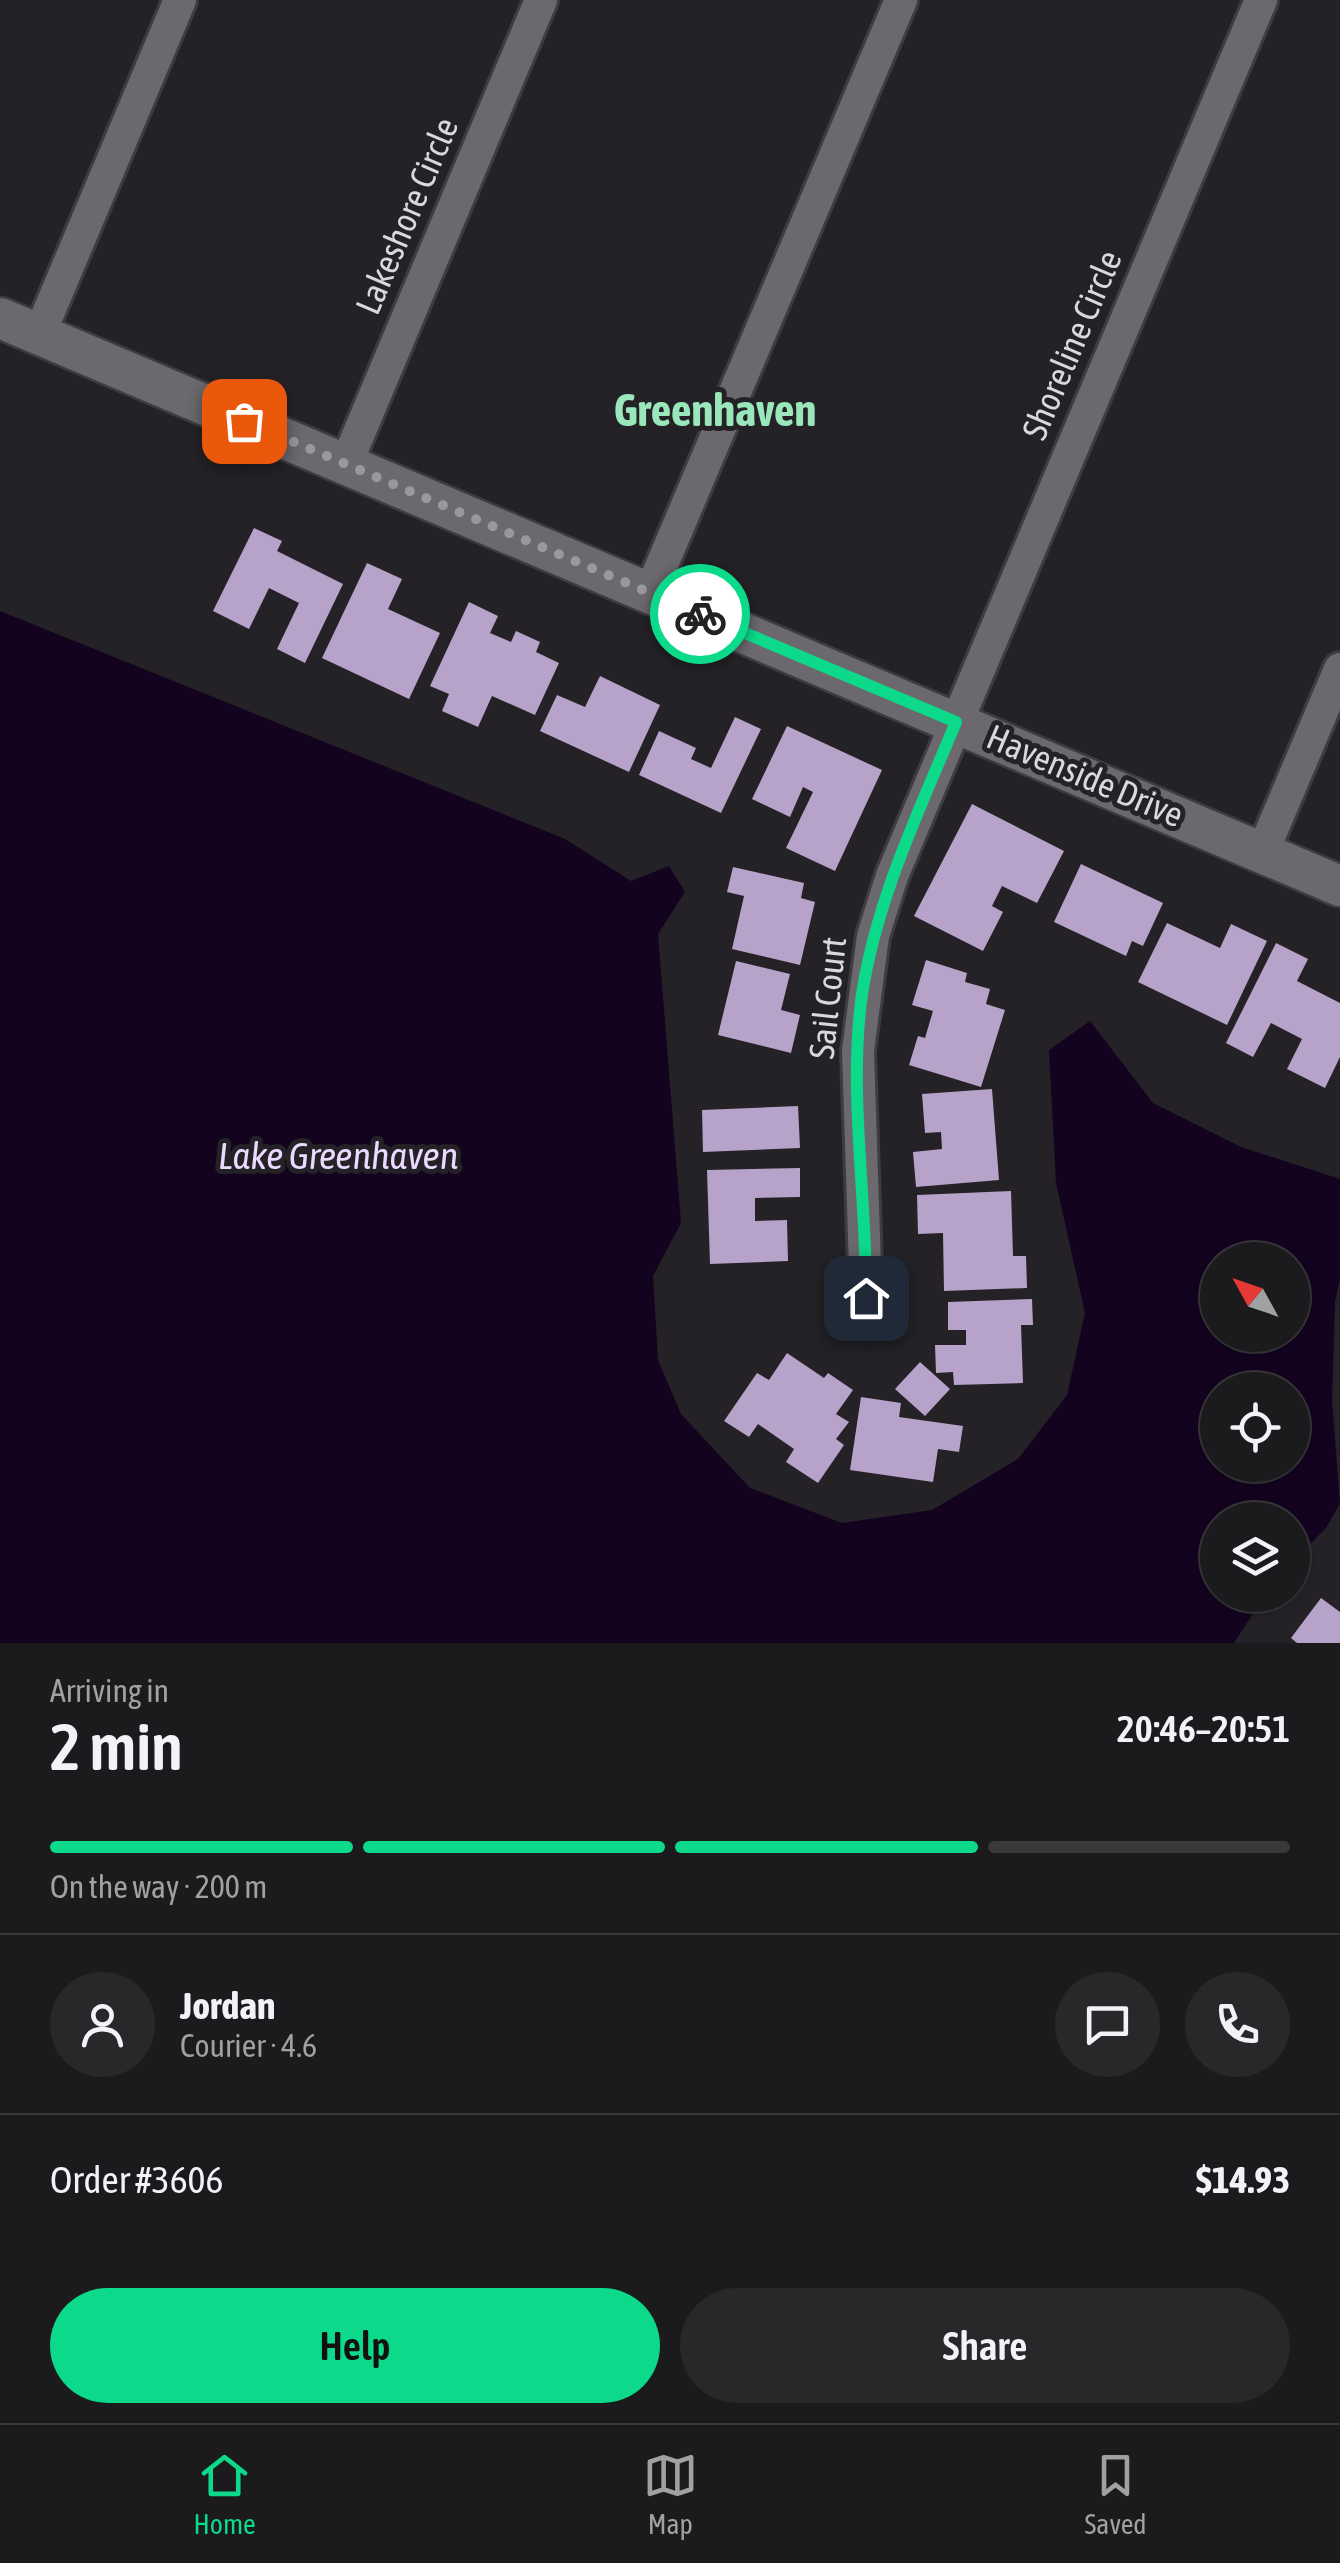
<!DOCTYPE html>
<meta charset="utf-8">
<style>
:root{--surface:#1b1a1c;--page:#282729;--text:#f1f3f6;--muted:#a0a1a3;--line:#39383b;--accent:#0cd98a}
body{margin:0;font-family:"Asap Condensed",sans-serif;background:var(--page);color:var(--text);height:100vh;display:flex;flex-direction:column;font-size:38px;white-space:nowrap}
*{box-sizing:border-box;margin:0}
p{font-size:32px;color:var(--muted)}
.icon{flex:none;width:55px;height:55px;fill:none;stroke:currentColor;stroke-width:2;stroke-linecap:round;stroke-linejoin:round}
.map{position:relative;height:1643px;overflow:hidden}
.panel{display:flex;flex-direction:column;background:var(--surface);flex:1}
.panel>*{flex:none}
.needle{width:65px;rotate:310deg}
.buttons{position:absolute;left:1200px;top:1242px;display:grid;gap:20px}
.buttons a{display:grid;place-items:center;width:110px;height:110px;border-radius:50%;background:var(--surface);box-shadow:0 2px 8px #0004,0 0 0 2px var(--line);font-size:50px}
.pin{position:absolute;display:grid;place-items:center;width:85px;height:85px;color:#fff;margin:-42px;border-radius:20px;box-shadow:0 5px 15px #0006}
.courier{position:absolute;display:grid;place-items:center;width:100px;height:100px;margin:-50px;border:8px solid #0cd98a;border-radius:50%;background:#fff;color:#222;box-shadow:0 2px 12px #0007}
.overview em{font-style:normal;font-weight:600}
.overview div{display:flex;flex-direction:column-reverse}
.overview{display:flex;align-items:center;justify-content:space-between;height:170px;padding:0 50px}
h1{font-size:65px;font-weight:600;line-height:75px}
.bar{display:grid;grid-template-columns:repeat(4,1fr);gap:15px 10px;align-content:center;height:120px;padding:0 50px}
.bar i{height:12px;border-radius:8px;background:var(--line)}
.bar .current{background:var(--accent)}
.bar p{grid-column:span 4}
.line{display:flex;align-items:center;gap:25px;padding:0 50px;border-top:2px solid var(--line)}
.line div{flex:1}
.round{display:grid;place-items:center;flex:none;width:105px;height:105px;border-radius:52px;background:var(--page)}
.button{display:flex;gap:20px;margin-top:auto;padding:20px 50px}
.button a{flex:1;height:115px;border-radius:60px;background:var(--accent);color:#111;font-size:40px;font-weight:600;line-height:115px;text-align:center}
.button a+a{background:var(--page);color:var(--text)}
.menu{display:flex;justify-content:space-around;align-items:center;height:140px;border-top:2px solid var(--line);background:var(--surface);font-size:28px;color:var(--muted)}
.menu a{display:grid;justify-items:center;gap:5px}
.menu .current{color:var(--accent)}
.map>svg:first-child{display:block}
</style>
<div class="map">
<svg width="1340" height="1643" viewBox="0 0 1340 1643">
<rect width="100%" height="100%" fill="#242226"/>
<path fill="#13031f" fill-rule="evenodd" d="M0,611L565,839L631,881L669,866L685,892L658,934L681,1223L653,1276L658,1360L681,1414L750,1488L842,1523L932,1510L1018,1459L1067,1395L1085,1313L1056,1183L1049,1050L1090,1021L1153,1103L1241,1147L1340,1179V1279L1335,1302L1332,1401L1340,1503L1326,1528L1293,1561L1292,1520H1218V1595H1265L1234,1643H0ZM1218,1260H1292V1335H1218ZM1218,1390H1292V1465H1218Z"/>
<g fill="#b7a2ca">
<path d="M254,528L282,541L277,551L343,584L305,663L277,649L299,603L269,588L249,629L213,611Z"/>
<path d="M367,563L402,579L388,609L440,633L409,699L322,658Z"/>
<path d="M469,602L498,616L490,633L511,642L516,631L540,642L536,652L559,663L535,715L492,696L478,727L442,711L449,694L430,686Z"/>
<path d="M600,676L660,705L629,772L540,731L557,695L585,707Z"/>
<path d="M735,717L761,729L721,813L639,775L659,731L696,748L691,759L711,768Z"/>
<path d="M787,726L882,770L835,871L786,848L813,792L803,787L790,817L752,799Z"/>
<path d="M972,804L1064,851L1037,903L1002,886L992,906L1003,912L983,951L914,916Z"/>
<path d="M1081,864L1163,903L1143,946L1132,941L1126,956L1054,922Z"/>
<path d="M733,867L804,883L801,898L815,902L800,965L732,949L744,896L727,892Z"/>
<path d="M1167,923L1220,948L1231,924L1267,941L1227,1025L1138,982Z"/>
<path d="M1276,943L1308,959L1297,981L1340,1003V1057L1325,1088L1287,1069L1302,1039L1271,1023L1253,1057L1226,1043Z"/>
<path d="M926,960L967,973L965,982L990,989L986,1004L1005,1010L981,1087L909,1065L918,1036L925,1038L933,1011L912,1005Z"/>
<path d="M736,961L790,974L781,1010L800,1015L791,1053L718,1035Z"/>
<path d="M992,1089L999,1180L916,1187L913,1152L942,1149L941,1132L925,1133L922,1094Z"/>
<path d="M798,1106L800,1148L703,1152L702,1110Z"/>
<path d="M800,1168V1197L755,1198V1221L787,1220L788,1261L710,1264L707,1170Z"/>
<path d="M1011,1191L1013,1256H1026L1027,1288L944,1291L943,1233L918,1234L917,1195Z"/>
<path d="M1032,1299L1033,1325H1021L1023,1383L954,1385L953,1372L936,1373L935,1345H966V1330H948V1302Z"/>
<path d="M787,1353L824,1378L828,1373L853,1390L836,1414L849,1422L836,1439L844,1445L818,1483L786,1462L794,1449L758,1424L749,1437L724,1421L757,1373L769,1380Z"/>
<path d="M920,1362L950,1389L925,1416L895,1389Z"/>
<path d="M861,1397L901,1403L899,1417L963,1426L959,1452L938,1449L933,1482L850,1470Z"/>
<path d="M1321,1598L1340,1612V1643H1297L1291,1638Z"/>
</g>
<g fill="none" stroke-linecap="round" stroke-linejoin="round">
<defs>
<g id="minor">
<path d="M39,335L180,0"/>
<path d="M346,464L541,0"/>
<path d="M650,593L901,0"/>
<path d="M1263,851L1340,669"/>
<path d="M866,1298L858,1051L873,936L892,876L1261,0"/>
</g>
<path id="tertiary" d="M0,318L1340,886"/>
</defs>
<use href="#minor" stroke="#3e3c40" stroke-width="38"/>
<use href="#tertiary" stroke="#3e3c40" stroke-width="45"/>
<use href="#minor" stroke="#6c696e" stroke-width="32"/>
<use href="#tertiary" stroke="#6c696e" stroke-width="40"/>
</g>
<g fill="none" stroke-linecap="round" stroke-linejoin="round">
<path stroke="#9a989c" stroke-width="10" stroke-dasharray="0 18" d="M244,421L700,614"/>
<path stroke="#0cd98a" stroke-width="12" d="M700,614L956,722C919,811 877,898 862,994C848,1093 867,1198 866,1298"/>
</g>
<g text-anchor="middle" stroke-width="10" stroke-linejoin="round" paint-order="stroke">
<g font-size="35" fill="#d9d8db" stroke="#242226">
<text transform="translate(407 216) rotate(-67)" y="12">Lakeshore Circle</text>
<text transform="translate(1072 345) rotate(-67)" y="12">Shoreline Circle</text>
<text transform="translate(1085 776) rotate(23)" y="12">Havenside Drive</text>
<text transform="translate(828 998) rotate(-84)" y="12">Sail Court</text>
</g>
<g font-size="38" font-style="italic" fill="#ecd9ff" stroke="#242226">
<text x="338" y="1169">Lake Greenhaven</text>
</g>
<g font-size="45" font-weight="bold" fill="#99e7ba" stroke="#242226">
<text x="715" y="426">Greenhaven</text>
</g>
</g>
</svg>
<div class="buttons">
<a><svg class="needle" viewBox="-14 -14 28 28"><path d="M0-13l5 13h-10z" fill="#e53935"/><path d="M0 13l5-13h-10z" fill="#a0a1a3"/></svg></a>
<a><svg class="icon" aria-label="locate" viewBox="0 0 24 24"><circle cx="12" cy="12" r="6"/><path d="M12 2v4M12 18v4M2 12h4M18 12h4"/></svg></a>
<a><svg class="icon" aria-label="layers" viewBox="0 0 24 24"><path d="M12 4l9 5-9 5-9-5zM3 14l9 5 9-5"/></svg></a>
</div>
<div class="pin" style="left:244px;top:421px;background:#ea580c"><svg class="icon" aria-label="bag" viewBox="0 0 24 24"><path d="M5 8h14l-1 12H6zM9 8a3 3 0 0 1 6 0"/></svg></div>
<div class="pin" style="left:866px;top:1298px;background:#1f2937"><svg class="icon" aria-label="home" viewBox="0 0 24 24"><path d="M3 11l9-7 9 7M6 9v11h12V9"/></svg></div>
<div class="courier" style="left:700px;top:614px"><svg class="icon" aria-label="bike" viewBox="0 0 24 24"><circle cx="6" cy="16" r="4"/><circle cx="18" cy="16" r="4"/><path d="M6 16l4-8h5l3 8M10 8l3 8H6M13 5h3"/></svg></div>
</div>
<section class="panel">
<div class="overview"><div><h1>2 min</h1><p>Arriving in</p></div><em>20:46–20:51</em></div>
<div class="bar"><i class="current"></i><i class="current"></i><i class="current"></i><i></i><p>On the way · 200 m</p></div>
<div class="line" style="height:180px"><a class="round"><svg class="icon" aria-label="person" viewBox="0 0 24 24"><circle cx="12" cy="8" r="4"/><path d="M4 21q1-7 8-7t8 7"/></svg></a><div><b>Jordan</b><p>Courier · 4.6</p></div><a class="round"><svg class="icon" aria-label="chat" viewBox="0 0 24 24"><path d="M4 5h16v11H9l-5 4z"/></svg></a><a class="round"><svg class="icon" aria-label="phone" viewBox="0 0 24 24"><path d="M5 4h4l2 5-3 2q2 4 5 5l2-3 5 2v4C11 20 4 13 5 4z"/></svg></a></div>
<div class="line" style="height:130px"><div>Order #3606</div><b>$14.93</b></div>
<div class="button"><a>Help</a><a>Share</a></div>
</section>
<nav class="menu">
<a class="current"><svg class="icon" aria-label="home" viewBox="0 0 24 24"><path d="M3 11l9-7 9 7M6 9v11h12V9"/></svg>Home</a>
<a><svg class="icon" aria-label="map" viewBox="0 0 24 24"><path d="M3 6l6-2 6 2 6-2v14l-6 2-6-2-6 2zM9 4v14M15 6v14"/></svg>Map</a>
<a><svg class="icon" aria-label="saved" viewBox="0 0 24 24"><path d="M7 4h10v16l-5-4-5 4z"/></svg>Saved</a>
</nav>
